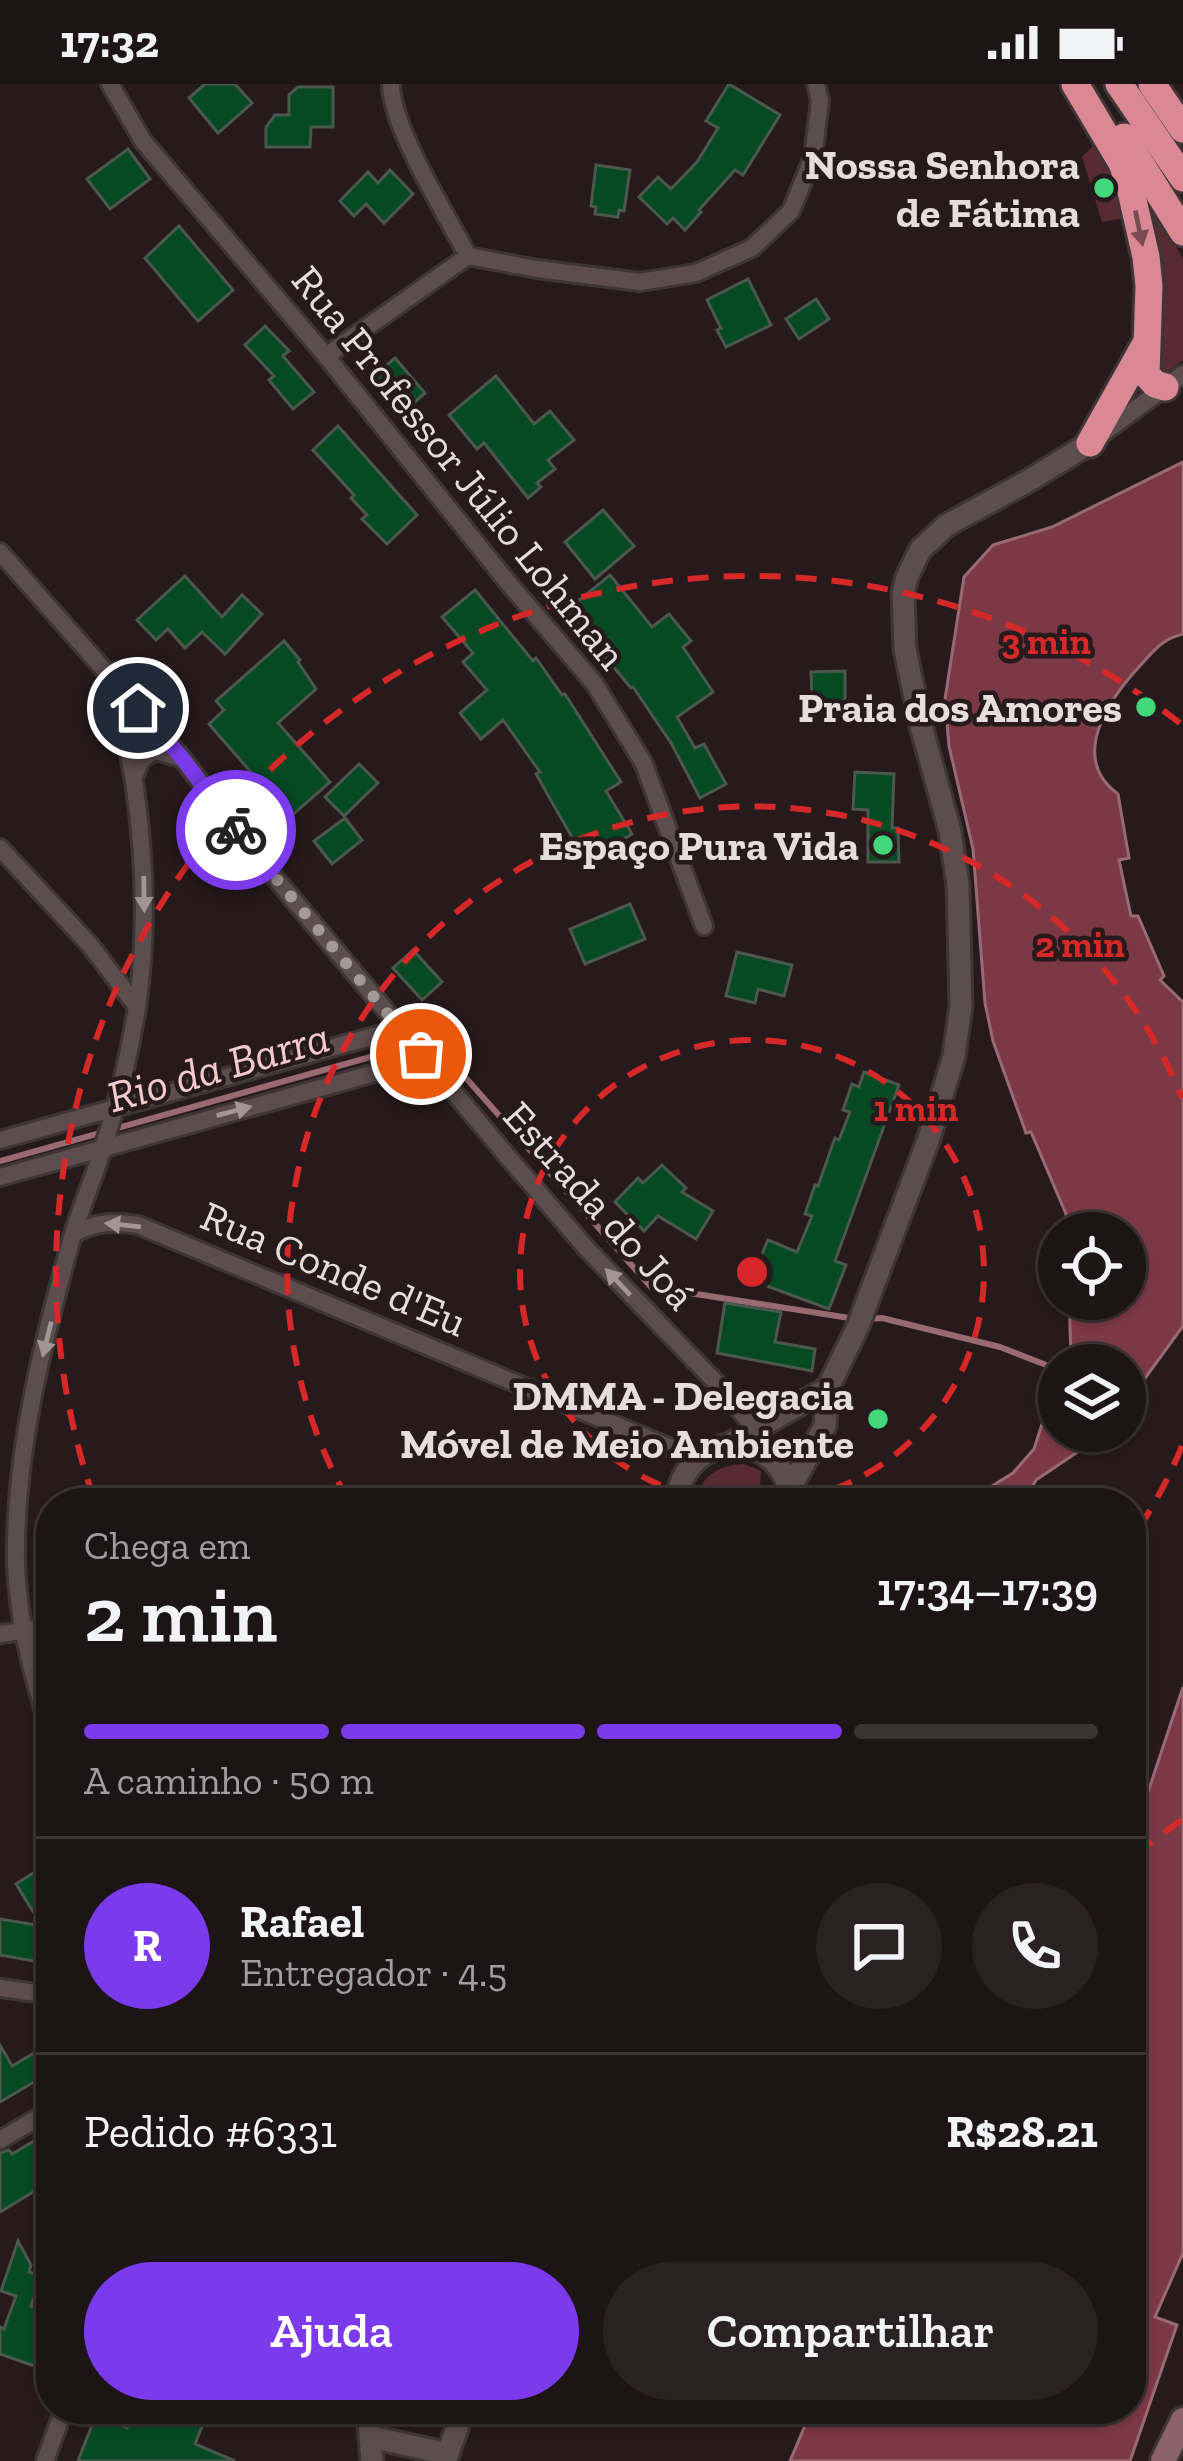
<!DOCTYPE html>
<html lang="pt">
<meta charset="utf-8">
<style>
:root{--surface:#1d1415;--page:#2a2122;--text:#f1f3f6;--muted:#a09ea0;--line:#3b3334;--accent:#7c3aed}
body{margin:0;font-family:"Zilla Slab",serif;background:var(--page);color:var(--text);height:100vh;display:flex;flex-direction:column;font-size:45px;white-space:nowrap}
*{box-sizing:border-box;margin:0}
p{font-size:39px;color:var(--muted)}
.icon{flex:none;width:66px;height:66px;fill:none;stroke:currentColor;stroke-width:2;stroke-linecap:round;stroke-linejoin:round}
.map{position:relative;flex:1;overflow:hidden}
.sheet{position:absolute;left:36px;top:1404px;width:1110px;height:936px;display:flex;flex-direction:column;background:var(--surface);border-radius:48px;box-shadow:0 3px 9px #0004,0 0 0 3px var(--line)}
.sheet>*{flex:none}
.buttons{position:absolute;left:1038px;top:1128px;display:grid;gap:24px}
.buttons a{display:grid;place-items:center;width:108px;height:108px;border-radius:50%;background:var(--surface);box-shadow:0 3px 9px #0004,0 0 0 3px var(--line);font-size:60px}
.pin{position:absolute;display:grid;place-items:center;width:102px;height:102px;color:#fff;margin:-51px;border:6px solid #fff;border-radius:50%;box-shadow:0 3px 12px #0007}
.courier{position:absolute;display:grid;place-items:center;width:120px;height:120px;margin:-60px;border:9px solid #7c3aed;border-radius:50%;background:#fff;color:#222;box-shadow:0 3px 15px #0007}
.headline em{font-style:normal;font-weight:600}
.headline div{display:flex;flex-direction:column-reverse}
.headline{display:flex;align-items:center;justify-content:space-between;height:204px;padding:0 48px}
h1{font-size:78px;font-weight:600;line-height:90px}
.bar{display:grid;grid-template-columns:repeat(4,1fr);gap:18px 12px;align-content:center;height:144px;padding:0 48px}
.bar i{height:15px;border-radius:9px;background:var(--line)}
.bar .current{background:var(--accent)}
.bar p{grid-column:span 4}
.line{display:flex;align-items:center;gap:30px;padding:0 48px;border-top:3px solid var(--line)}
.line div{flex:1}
.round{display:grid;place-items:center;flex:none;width:126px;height:126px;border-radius:63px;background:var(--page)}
.cta{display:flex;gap:24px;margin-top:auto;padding:24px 48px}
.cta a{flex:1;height:138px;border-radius:72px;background:var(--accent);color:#fff;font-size:48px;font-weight:600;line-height:138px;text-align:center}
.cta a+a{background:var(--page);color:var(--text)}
.status{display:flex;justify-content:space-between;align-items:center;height:84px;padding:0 60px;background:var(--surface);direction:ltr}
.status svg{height:33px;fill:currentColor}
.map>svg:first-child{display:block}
</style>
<div class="status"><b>17:32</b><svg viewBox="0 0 49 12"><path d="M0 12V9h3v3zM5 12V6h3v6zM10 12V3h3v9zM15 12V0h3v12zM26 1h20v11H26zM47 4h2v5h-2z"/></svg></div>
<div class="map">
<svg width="1183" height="2377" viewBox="0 0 1183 2377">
<rect width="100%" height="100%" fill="#271a1c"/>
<g fill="#582a32">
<path d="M1093,62L1118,103L1126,134L1102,138L1082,73Z"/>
<path d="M1152,127L1157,128L1183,175V276L1160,293L1149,128Z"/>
<path d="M744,1380L761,1387L759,1419H695C700,1392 718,1381 744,1380Z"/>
</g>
<g fill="#7a3945" stroke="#9a6a73" stroke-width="3">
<path d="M1183,378V550C1160,556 1154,567 1138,584C1108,617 1069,674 1118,710L1129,774L1119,776L1131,832H1138L1164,892L1160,896L1183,918V1242L1125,1322V1281H1064L1071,1271L1069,1215H1125V1149H1067L1066,1130L1031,1048L1026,1049L993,957L985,919L973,765L949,662L945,615L964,493L993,461L1052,443Z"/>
<path d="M1059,1287V1347H1100L1079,1367L1036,1396L1023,1419H985L992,1402L1013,1389L1034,1365Z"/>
<path d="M1183,1603V2169L1155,2233L1177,2241L1130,2377H790L812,2325H1131V1759Z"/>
</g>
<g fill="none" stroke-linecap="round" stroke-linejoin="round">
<g stroke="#9a6a73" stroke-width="6">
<path d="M426,966L442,967L651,1203L856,1235"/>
<path d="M0,1077L399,965L413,966"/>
<path d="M869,1235L882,1234L1000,1263L1059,1286"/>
</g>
</g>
<g fill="#054a23" stroke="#4c574e" stroke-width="3">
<path d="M205,0H235L252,19L218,49L189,14Z"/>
<path d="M729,0L780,31L743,91L735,86L699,126L701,128L685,146L673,134L667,140L639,113L658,93L671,105L697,78L718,44L706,37Z"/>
<path d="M298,3H333V43H311L310,63H266V43L275,31H289V11Z"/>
<path d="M128,65L150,95L110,125L87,95Z"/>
<path d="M596,81L630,86L624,127L619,126L618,133L595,130L596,123L591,122Z"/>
<path d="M390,86L413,110L384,139L366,120L354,132L340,117L368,88L378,99Z"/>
<path d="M179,142L233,206L198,237L145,174Z"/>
<path d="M748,195L771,241L726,263L717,246L721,244L707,216Z"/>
<path d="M816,215L829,235L799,255L786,235Z"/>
<path d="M265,242L289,267L283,272L314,308L293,325L269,296L274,292L245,261Z"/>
<path d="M395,274L425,309L401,330L371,294Z"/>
<path d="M496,292L534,340L550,327L574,356L548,376L555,385L537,399L541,403L528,414L484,359L477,365L449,331Z"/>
<path d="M338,342L417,431L387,460L362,435L367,431L351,414L354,411L313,366Z"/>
<path d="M603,426L634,462L595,495L565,458Z"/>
<path d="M610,491L652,543L669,530L691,557L683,563L713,608L677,633L695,664L704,660L726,700L700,714L671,659L633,603L631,604L567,526Z"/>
<path d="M185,492L222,533L242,511L262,530L225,570L202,548L185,564L168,545L156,556L137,536Z"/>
<path d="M475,506L533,577L536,574L562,611L565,610L621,698L606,707L632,750L586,778L536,690L540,688L503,636L481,655L460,629L487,606L463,578L473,569L442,533Z"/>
<path d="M284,557L300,576L298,578L316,605L278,639L330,698L290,733L209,640L224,626L216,617Z"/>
<path d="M162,584L183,608L160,630L139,606Z"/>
<path d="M845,587V617L812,619L811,588Z"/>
<path d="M359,680L378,699L344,732L325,713Z"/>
<path d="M855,688L894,690L892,744H898L899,778H868V726L853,725Z"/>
<path d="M345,734L362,756L332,780L314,757Z"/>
<path d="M630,820L645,855L585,880L570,845Z"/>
<path d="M413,866L442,898L422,916L393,884Z"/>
<path d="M737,868L792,881L784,912L758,905L755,919L726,912Z"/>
<path d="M864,988L899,1001L835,1177L846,1181L829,1225L751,1196L768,1156L797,1168L812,1132L805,1130L815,1101L818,1102L835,1054L839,1056L850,1028L843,1026L852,1000L859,1003Z"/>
<path d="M662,1081L686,1104L682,1108L713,1127L696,1155L658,1132L644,1147L615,1118L638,1094L643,1099Z"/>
<path d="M725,1219L781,1228L775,1258L815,1265L812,1287L717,1269Z"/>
<path d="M38,1786L51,1807V1880L0,1871V1835L42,1842L16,1800Z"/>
<path d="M51,1959V1988L0,2018V1961L12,1982Z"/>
<path d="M51,2047V2128L38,2105L0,2128V2069L9,2066L12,2070Z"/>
<path d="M18,2157L31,2181L29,2188L37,2191L40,2196L31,2222L51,2229V2271L46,2286L0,2270V2243L4,2245L16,2212L1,2207Z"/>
<path d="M134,2325H209L195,2360L235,2377H78L96,2331L127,2344Z"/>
</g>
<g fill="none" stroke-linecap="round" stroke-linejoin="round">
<defs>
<g id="minor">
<path d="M110,0L143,57L326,272L510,501L594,599L643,678L704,842"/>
<path d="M391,0C391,43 446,130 468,172"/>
<path d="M326,272L468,172L537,185L640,198L696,189L752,164L791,127L813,73L820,17L816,0"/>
<path d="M1102,350L1183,290"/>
<path d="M0,468L182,674L251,765L508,1073L587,1165L727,1310L755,1345L774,1375"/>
<path d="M134,693L141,676L155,667L181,674"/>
<path d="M0,764L90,861L137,923"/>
<path d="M0,1056L399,945"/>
<path d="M0,1093L425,975"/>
<path d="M74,1149C97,1138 113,1137 138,1141L697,1375"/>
<path d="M0,1550L51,1543"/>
<path d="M51,1649C33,1595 18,1537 16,1480C14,1369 43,1257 73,1150C82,1121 94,1093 103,1064C117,1021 130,968 137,923C148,848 145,772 134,697C129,664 117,633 116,599"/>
<path d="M0,1904L51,1911"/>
<path d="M0,2056L51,2026"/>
<path d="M45,2377L64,2325"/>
</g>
<g id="tertiary">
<path d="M728,1361L828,1304"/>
<path d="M790,1404L825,1342L828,1304L858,1242L929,1054L954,972L961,922L958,801L950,747L921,642L905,565L903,509L907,493L920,466L947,441L1030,396L1090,359"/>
<path d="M676,1419C685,1342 784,1342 792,1419"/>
<path d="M368,2325L372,2377"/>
<path d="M371,2353L448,2370"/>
<path d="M445,2377L464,2325"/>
</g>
<path id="secondary" d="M1163,2377L1183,2336"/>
<g id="trunk">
<path d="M1075,0L1122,79L1130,103L1146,173L1149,202L1146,290L1155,300L1165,303"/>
<path d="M1119,0L1183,94"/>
<path d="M1152,0L1183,45"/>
<path d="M1124,53L1183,148"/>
<path d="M1090,359L1145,261"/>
</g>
</defs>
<use href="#minor" stroke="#3e3536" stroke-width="22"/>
<use href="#tertiary" stroke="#3e3536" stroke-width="27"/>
<use href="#secondary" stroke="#3e3536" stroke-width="30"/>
<use href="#trunk" stroke="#3e3536" stroke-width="33"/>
<use href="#minor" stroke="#5c4d4f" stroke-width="16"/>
<use href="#tertiary" stroke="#5c4d4f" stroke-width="21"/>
<use href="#secondary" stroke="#8b6369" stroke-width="24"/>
<use href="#trunk" stroke="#da8894" stroke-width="27"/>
</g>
<defs><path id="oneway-solid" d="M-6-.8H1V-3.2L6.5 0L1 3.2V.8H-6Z" transform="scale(3)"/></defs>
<use fill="#784c52" href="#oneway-solid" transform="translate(1139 144) rotate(78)"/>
<g fill="#a19596">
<use href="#oneway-solid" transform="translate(144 810) rotate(89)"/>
<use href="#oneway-solid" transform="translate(234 1027) rotate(-15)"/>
<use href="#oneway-solid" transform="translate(123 1141) rotate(-174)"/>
<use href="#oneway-solid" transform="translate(618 1198) rotate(-133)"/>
<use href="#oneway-solid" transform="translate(47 1255) rotate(104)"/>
</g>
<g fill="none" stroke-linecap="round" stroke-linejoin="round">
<path stroke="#a3999a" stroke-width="12" stroke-dasharray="0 21.6" d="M236,746L421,970"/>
<path stroke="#7c3aed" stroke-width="15" d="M138,624L182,674L236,746"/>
</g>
<g fill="none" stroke="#d62828" stroke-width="6" stroke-dasharray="21 15">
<path d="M730 1419A232 232 0 1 1 774 1419"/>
<path d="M1182 1362A464 464 0 0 1 1132 1454M348 1416A464 464 0 1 1 1182 1014"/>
<path d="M1181 1736A696 696 0 0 1 1131 1772M94 1415A696 696 0 0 1 1181 640"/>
</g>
<g fill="#42d77b" stroke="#271a1c" stroke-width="4.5">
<circle cx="1104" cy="104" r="12"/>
<circle cx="1146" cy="623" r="12"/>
<circle cx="883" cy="761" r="12"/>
<circle cx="878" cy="1335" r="12"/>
</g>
<g text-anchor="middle" stroke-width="9" stroke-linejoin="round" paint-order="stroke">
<g font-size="42" font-weight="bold" fill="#e6ddde" stroke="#271a1c" text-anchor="end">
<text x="1080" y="95">Nossa Senhora<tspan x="1080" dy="48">de Fátima</tspan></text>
<text x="1122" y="638">Praia dos Amores</text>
<text x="859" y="776">Espaço Pura Vida</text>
<text x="854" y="1326">DMMA - Delegacia<tspan x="854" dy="48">Móvel de Meio Ambiente</tspan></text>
</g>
<g font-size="42" fill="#e6ddde" stroke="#271a1c">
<text transform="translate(460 383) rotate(51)" y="15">Rua Professor Júlio Lohman</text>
<text transform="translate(600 1121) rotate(48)" y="15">Estrada do Joá</text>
<text transform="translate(334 1184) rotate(23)" y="15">Rua Conde d'Eu</text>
</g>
<g font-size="45" font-style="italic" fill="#f5cacf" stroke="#271a1c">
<text transform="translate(218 982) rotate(-16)" y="16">Rio da Barra</text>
</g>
</g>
<circle cx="752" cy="1188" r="18" fill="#d62828" stroke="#271a1c" stroke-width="6"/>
<g font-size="36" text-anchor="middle" font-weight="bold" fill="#d62828" stroke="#271a1c" stroke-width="9" stroke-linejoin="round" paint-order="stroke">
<text x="1046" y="570">3 min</text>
<text x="1080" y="873">2 min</text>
<text x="916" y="1037">1 min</text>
</g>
</svg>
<div class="buttons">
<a><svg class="icon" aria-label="locate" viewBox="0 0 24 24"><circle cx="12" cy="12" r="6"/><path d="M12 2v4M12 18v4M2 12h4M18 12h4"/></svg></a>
<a><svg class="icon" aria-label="layers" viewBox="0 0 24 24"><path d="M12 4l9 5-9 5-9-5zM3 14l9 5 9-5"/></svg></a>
</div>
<div class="pin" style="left:421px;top:970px;background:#ea580c"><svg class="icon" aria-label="bag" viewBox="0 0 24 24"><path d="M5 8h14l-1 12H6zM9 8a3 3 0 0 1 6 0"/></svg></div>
<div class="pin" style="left:138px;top:624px;background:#1f2937"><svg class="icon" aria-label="home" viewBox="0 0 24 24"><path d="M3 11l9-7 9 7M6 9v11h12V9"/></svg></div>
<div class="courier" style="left:236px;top:746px"><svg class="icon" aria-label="bike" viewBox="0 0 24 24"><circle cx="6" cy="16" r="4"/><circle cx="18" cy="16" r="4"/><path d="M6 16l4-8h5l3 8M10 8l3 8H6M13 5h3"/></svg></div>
<section class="sheet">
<div class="headline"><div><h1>2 min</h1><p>Chega em</p></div><em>17:34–17:39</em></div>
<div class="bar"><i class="current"></i><i class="current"></i><i class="current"></i><i></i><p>A caminho · 50 m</p></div>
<div class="line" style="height:216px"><b class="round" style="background:var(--accent);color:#fff">R</b><div><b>Rafael</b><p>Entregador · 4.5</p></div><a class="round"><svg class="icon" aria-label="chat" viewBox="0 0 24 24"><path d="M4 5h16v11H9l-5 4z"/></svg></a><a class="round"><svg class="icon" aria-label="phone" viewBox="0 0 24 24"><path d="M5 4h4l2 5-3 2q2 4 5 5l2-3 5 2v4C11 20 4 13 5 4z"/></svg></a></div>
<div class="line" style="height:156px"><div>Pedido #6331</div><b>R$28.21</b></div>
<div class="cta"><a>Ajuda</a><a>Compartilhar</a></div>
</section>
</div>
